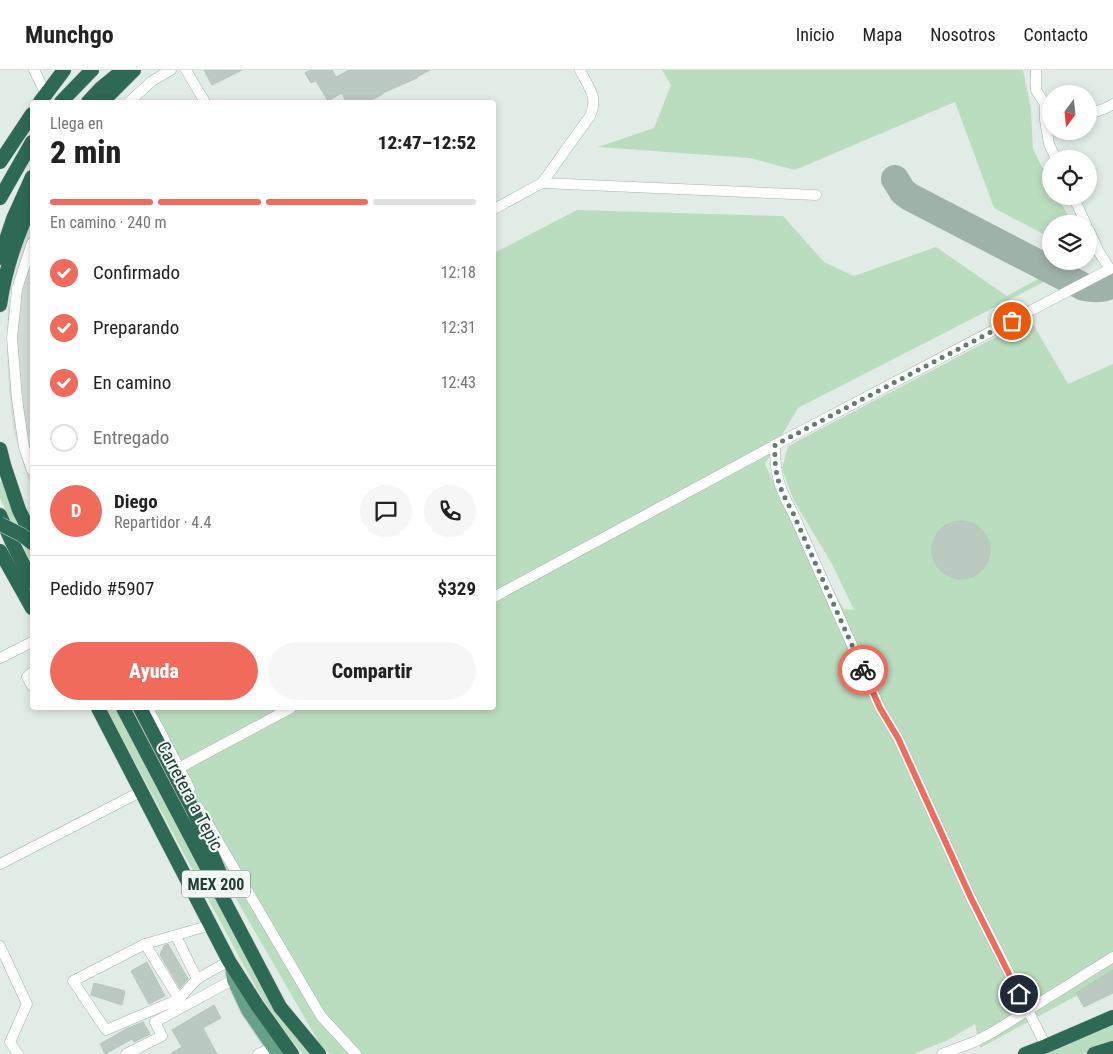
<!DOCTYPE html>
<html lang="es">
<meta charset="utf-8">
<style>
:root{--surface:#fff;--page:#f6f6f6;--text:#222;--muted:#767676;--line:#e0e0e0;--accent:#f06b5b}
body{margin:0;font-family:"Roboto Condensed",sans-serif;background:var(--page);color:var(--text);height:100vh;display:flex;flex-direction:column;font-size:19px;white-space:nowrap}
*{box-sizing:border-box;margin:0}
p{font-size:16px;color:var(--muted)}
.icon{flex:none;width:28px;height:28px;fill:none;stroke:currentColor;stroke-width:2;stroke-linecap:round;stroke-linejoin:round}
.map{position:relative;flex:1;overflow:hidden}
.side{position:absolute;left:30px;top:30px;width:466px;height:610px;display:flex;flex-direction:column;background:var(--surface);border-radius:5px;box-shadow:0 2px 8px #0003}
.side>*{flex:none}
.needle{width:32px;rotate:195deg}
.controls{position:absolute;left:1042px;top:15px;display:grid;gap:10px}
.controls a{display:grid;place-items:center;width:55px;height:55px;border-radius:50%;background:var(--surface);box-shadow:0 2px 8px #0003;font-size:25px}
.pin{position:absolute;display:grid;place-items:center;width:42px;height:42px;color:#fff;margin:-21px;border:2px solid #fff;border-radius:50%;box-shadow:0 1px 5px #0007}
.courier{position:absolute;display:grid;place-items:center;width:50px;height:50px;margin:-25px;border:4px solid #f06b5b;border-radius:50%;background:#fff;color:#222;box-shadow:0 1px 6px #0007}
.headline em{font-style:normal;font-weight:800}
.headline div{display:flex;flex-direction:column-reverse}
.headline{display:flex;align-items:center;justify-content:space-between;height:85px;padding:0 20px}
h1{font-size:32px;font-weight:800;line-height:38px}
.bar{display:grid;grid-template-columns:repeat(4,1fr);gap:8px 5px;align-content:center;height:60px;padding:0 20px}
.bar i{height:6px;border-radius:4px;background:var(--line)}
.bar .on{background:var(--accent)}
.bar p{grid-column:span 4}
.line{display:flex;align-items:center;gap:12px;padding:0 20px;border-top:1px solid var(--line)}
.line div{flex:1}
.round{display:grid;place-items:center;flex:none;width:52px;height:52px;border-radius:26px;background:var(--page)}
ol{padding:0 20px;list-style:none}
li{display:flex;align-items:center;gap:15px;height:55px}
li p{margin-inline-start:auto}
li .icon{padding:5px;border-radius:50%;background:var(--accent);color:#fff;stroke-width:4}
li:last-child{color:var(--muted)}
li i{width:28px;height:28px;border:2px solid var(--line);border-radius:50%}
.cta{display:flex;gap:10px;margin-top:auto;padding:10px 20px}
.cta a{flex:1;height:58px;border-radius:30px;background:var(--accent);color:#fff;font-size:20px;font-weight:800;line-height:58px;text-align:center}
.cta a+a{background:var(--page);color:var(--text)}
header{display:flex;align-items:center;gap:30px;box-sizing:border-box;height:70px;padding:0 25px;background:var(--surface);border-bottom:1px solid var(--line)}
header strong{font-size:24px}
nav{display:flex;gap:28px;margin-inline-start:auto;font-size:18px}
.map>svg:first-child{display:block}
</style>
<header>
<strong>Munchgo</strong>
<nav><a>Inicio</a><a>Mapa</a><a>Nosotros</a><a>Contacto</a></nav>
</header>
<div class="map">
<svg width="1113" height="984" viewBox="0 0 1113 984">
<rect width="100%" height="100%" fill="#e2ece6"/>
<path fill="#d0dcd5" d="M32,150V419L22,391L13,357L9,321L7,279L8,238L14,208L24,169Z"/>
<g fill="#bbddbf">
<path d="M662,0H1023L1031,39L1033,79L1051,115V126H1057L1073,154H1051V168L994,138L955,32L795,100L750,88L598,77L654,58L671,15Z"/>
<path d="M577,140L783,146L824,192L854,206L936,177L1007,226L1071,191H1085L798,338L765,394L794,457L844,539L854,540L832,494L794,431L782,399L788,376L1030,249L1068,314L1113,294V906L980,978L975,954L948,970L916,983V984H330L321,976L209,782L133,638H494V183Z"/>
<path d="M0,412H2L32,476V495L0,428Z"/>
<path d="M106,638H116L259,907L313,984H303C283,961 266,935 251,909Z"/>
<path d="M1113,953V977L1081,984H1042Z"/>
</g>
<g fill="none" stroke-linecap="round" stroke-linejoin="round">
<path stroke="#9fb2aa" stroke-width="28" d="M895,109L903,122L910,127L1012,180L1084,217C1095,219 1103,219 1113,214"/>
</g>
<g fill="#bacac1" stroke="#b4c6bc">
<path d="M204,0H242L212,15Z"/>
<path d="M310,0H332L336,7L349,0H430L417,7V8L383,23V24L368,32H346L342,23L328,31L316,11L311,13L305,3Z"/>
<circle cx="961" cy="480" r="29"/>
<path d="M168,874L188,909L180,918L160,885L164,876Z"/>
<path d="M147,892L165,926L149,934L131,901Z"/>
<path d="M1113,900V923L1084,937L1076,923Z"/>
<path d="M94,913L125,921L122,935L91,925Z"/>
<path d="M214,935L221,948L203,958L217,984H170L182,977L172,960Z"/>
<path d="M143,952L150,964L134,972L132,969L105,984L100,974L126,959Z"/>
</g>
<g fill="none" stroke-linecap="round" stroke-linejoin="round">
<defs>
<g id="minor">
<path d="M34,0L46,24"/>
<path d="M186,0L205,32"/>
<path d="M1036,0V20L1045,34V50L1049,74L1056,89"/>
<path d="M129,32L152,11L171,0"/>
<path d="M1089,44L1106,38L1113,34"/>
<path d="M542,113L816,125"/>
<path d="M1073,126L1086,154"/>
<path d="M494,139L542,113L590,46C599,27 588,17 580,0"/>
<path d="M32,173L17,219L12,268L17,329L24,377L32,400"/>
<path d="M775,375C775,405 779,418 793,443L880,638L898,668L971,828L1046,976"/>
<path d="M494,527L775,375L1110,199L1099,182L1089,160"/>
<path d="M0,588L32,572"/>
<path d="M32,602L27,607L32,616"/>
<path d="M148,638L190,719"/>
<path d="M179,698L291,638"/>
<path d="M198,737L321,946L356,984"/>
<path d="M0,794L142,721"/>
<path d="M211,855L145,874L73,911L106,960L179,929L197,909L229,891"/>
<path d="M176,866L197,909"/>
<path d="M145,874L179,929"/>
<path d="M0,876L27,934L10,972L18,984"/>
<path d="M126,984L162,966L155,952L238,907"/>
<path d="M258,984L278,975"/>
<path d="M942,984L974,972L993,962L1113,887"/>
</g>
<path id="major" d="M231,894L233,910L247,940L277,984"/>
<g id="highway">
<path d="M40,32L64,0"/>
<path d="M61,32L92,0"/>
<path d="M88,32L100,19L123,0"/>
<path d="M102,32L134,0"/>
<path d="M0,92L32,44"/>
<path d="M0,128L32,72"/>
<path d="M0,188L13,149L32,107"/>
<path d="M0,235C5,200 17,165 32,133"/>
<path d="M0,379L4,395L19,440L32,466"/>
<path d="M0,445L11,470L32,512"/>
<path d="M0,481L32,538"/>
<path d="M98,638L229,891L257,935L292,984"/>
<path d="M123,638L280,937L319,984"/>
<path d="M140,638L194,742L222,808"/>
<path d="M1025,984L1046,976L1113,947"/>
<path d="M1094,984L1113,978"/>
</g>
</defs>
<use href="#minor" stroke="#a5b4ac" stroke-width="11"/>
<use href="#major" stroke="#c1c9c6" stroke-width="14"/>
<use href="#highway" stroke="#c1c9c6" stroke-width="15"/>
<use href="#minor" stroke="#fff" stroke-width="10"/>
<use href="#major" stroke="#67a18a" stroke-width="12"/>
<use href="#highway" stroke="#2e6955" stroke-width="14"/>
<defs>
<path id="highway-bridge" d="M0,454L22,465L32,473"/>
</defs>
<use href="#highway-bridge" stroke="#c1c9c6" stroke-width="15" stroke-linecap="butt"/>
<use href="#highway-bridge" stroke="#2e6955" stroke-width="14"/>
</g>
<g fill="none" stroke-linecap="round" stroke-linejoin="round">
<path stroke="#657a71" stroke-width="5" stroke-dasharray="0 9" d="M863,600L793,443C779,418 774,405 775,375L1012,251"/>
<path stroke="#f06b5b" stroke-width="6" d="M863,600L880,638L898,668L971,828L1019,924"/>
</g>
<g text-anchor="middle" stroke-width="4" stroke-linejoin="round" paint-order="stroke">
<rect fill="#f2f8f5" stroke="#60756c" stroke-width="1" x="182" y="800.5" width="68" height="27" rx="4"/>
<g font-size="16" font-weight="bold" fill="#223d32">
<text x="216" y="820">MEX 200</text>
</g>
<g font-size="18" fill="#223d32" stroke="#f2f8f5">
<text transform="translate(190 726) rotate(62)" y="6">Carretera a Tepic</text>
</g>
</g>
</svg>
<div class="controls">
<a><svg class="needle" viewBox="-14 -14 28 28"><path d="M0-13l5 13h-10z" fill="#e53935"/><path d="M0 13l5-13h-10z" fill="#767676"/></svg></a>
<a><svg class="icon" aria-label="locate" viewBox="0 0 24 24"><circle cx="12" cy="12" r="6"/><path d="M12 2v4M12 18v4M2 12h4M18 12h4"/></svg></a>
<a><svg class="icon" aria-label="layers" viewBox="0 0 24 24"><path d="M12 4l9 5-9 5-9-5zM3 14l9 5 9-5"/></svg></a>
</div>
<div class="pin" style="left:1012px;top:251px;background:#ea580c"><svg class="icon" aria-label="bag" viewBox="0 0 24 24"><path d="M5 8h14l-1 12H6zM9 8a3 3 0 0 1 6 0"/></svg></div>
<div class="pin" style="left:1019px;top:924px;background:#1f2937"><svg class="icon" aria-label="home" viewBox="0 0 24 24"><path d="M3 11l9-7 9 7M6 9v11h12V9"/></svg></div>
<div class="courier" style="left:863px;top:600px"><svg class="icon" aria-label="bike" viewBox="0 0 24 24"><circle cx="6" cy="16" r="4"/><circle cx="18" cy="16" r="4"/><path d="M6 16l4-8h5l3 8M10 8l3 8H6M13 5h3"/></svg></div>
<section class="side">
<div class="headline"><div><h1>2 min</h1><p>Llega en</p></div><em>12:47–12:52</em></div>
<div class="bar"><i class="on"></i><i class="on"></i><i class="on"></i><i></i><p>En camino · 240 m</p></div>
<ol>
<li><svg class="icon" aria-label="check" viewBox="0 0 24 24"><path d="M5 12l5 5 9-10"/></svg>Confirmado<p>12:18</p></li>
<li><svg class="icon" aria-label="check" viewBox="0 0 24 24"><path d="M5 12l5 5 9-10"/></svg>Preparando<p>12:31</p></li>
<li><svg class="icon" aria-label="check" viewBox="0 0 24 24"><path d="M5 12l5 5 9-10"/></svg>En camino<p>12:43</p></li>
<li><i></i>Entregado</li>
</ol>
<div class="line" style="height:90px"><b class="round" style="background:var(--accent);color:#fff">D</b><div><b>Diego</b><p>Repartidor · 4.4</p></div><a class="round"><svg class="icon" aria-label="chat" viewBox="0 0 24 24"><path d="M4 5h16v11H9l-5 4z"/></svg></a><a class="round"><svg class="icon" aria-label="phone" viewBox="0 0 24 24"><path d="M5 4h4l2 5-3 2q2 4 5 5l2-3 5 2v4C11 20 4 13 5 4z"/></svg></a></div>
<div class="line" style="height:65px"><div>Pedido #5907</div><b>$329</b></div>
<div class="cta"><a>Ayuda</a><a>Compartir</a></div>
</section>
</div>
